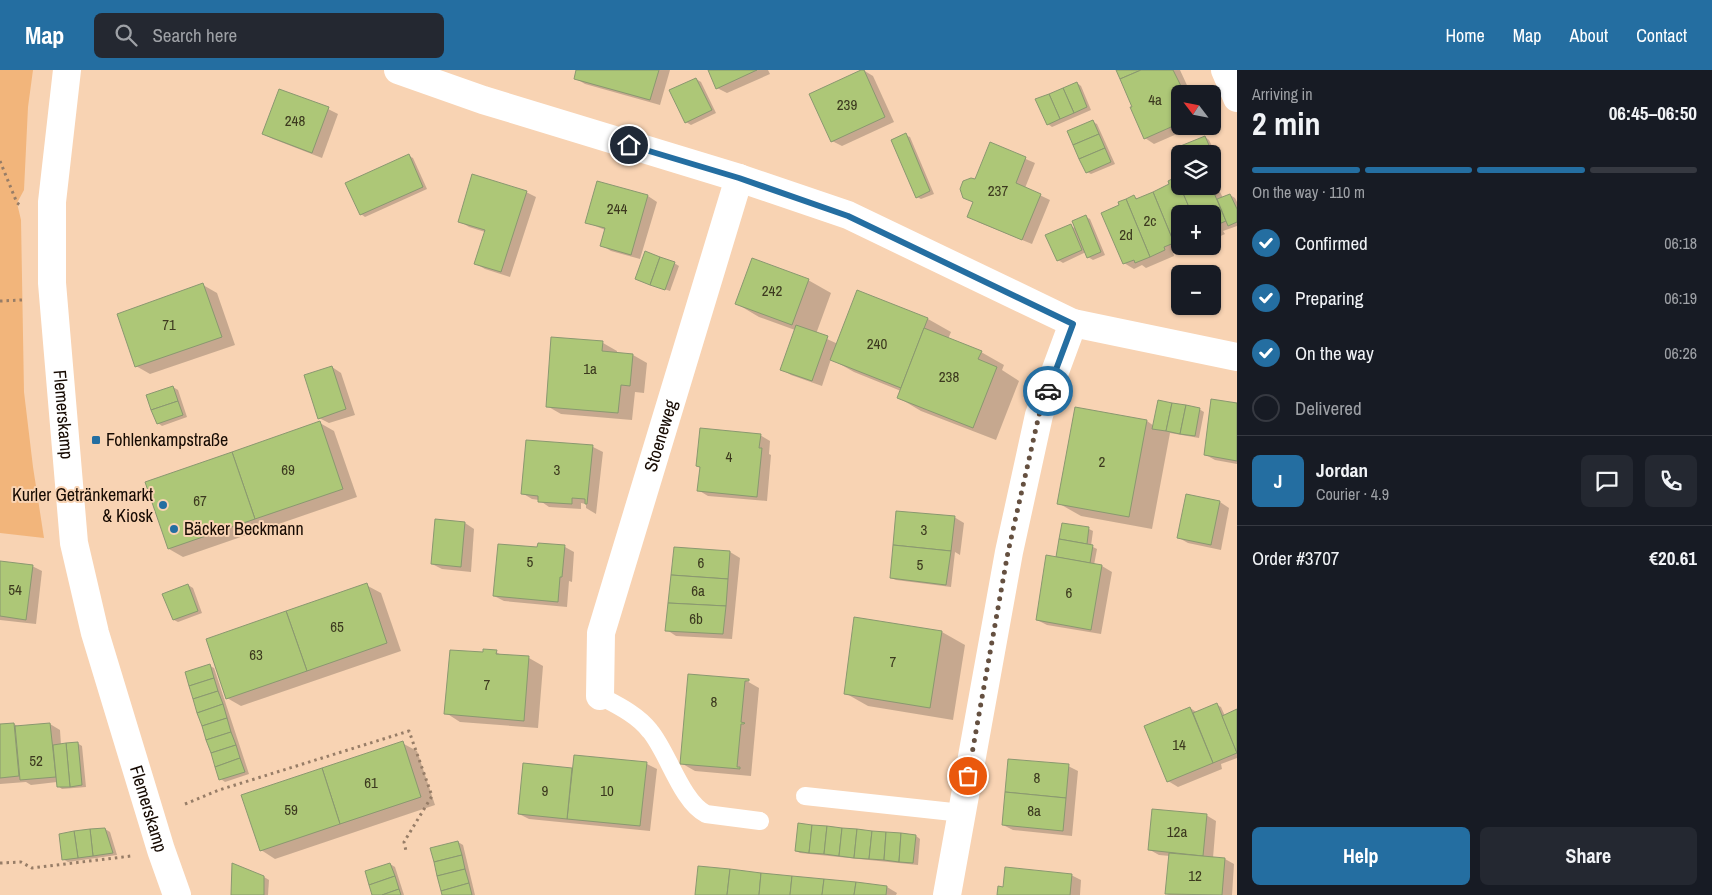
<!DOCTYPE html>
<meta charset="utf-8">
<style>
:root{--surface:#171b24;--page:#242831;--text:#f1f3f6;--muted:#9ea1a6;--line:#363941;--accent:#246ea1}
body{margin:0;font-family:"Archivo Narrow",sans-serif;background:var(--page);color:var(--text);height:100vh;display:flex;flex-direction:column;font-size:19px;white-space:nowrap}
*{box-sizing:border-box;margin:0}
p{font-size:16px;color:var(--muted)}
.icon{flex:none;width:28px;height:28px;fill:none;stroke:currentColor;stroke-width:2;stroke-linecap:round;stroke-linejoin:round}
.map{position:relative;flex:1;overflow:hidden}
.panel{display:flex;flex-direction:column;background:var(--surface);width:475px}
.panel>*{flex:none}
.needle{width:32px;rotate:302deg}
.buttons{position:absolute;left:1171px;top:15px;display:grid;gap:10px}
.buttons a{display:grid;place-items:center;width:50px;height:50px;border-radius:8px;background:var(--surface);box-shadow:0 1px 4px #0004;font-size:25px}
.pin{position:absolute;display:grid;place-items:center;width:42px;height:42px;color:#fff;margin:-21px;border:2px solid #fff;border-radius:50%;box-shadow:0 1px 5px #0007}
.courier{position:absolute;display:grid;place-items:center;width:50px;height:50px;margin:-25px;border:4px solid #246ea1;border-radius:50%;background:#fff;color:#222;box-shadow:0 1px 6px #0007}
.headline em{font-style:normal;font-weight:700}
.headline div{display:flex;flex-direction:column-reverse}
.headline{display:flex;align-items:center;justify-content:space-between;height:85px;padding:0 15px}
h1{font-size:32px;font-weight:700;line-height:38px}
.bar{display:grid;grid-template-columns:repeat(4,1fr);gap:8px 5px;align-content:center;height:60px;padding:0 15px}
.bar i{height:6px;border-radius:4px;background:var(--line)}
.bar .current{background:var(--accent)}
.bar p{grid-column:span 4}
.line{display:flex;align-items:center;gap:12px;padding:0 15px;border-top:1px solid var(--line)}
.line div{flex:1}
.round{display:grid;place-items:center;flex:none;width:52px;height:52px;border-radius:8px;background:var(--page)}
ol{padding:0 15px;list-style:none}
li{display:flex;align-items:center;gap:15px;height:55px}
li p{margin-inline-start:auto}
li .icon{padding:5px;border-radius:50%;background:var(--accent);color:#fff;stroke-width:4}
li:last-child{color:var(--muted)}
li i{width:28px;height:28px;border:2px solid var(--line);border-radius:50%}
.cta{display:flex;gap:10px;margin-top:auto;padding:10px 15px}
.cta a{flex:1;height:58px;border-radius:8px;background:var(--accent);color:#fff;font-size:20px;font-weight:700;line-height:58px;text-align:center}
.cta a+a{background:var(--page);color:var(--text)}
header{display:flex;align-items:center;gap:30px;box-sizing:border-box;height:70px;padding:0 25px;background:var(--accent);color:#fff}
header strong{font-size:24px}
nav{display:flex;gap:28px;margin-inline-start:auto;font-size:18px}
.search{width:350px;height:45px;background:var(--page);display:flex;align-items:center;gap:12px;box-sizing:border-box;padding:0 18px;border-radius:8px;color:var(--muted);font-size:19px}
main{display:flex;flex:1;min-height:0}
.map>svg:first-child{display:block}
</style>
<header>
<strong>Map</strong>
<div class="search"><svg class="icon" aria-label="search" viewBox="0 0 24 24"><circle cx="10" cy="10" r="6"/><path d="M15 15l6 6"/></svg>Search here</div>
<nav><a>Home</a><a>Map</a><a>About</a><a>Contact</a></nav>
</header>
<main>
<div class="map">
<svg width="1237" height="825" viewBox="0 0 1237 825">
<rect width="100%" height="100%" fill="#f8d3b3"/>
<path fill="#f2b57b" d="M0,0H33L28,37L24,120L17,133L21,150L24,322L33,397L44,468L0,463Z"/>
<g fill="#0003">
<path d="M578,0H670L660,35L585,14L575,8Z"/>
<path d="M709,0H768L770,4L727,23L717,18Z"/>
<path d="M863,0L873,6L894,52L842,76L832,71Z"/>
<path d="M1117,0H1180L1191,24H1180V56H1195L1154,74L1145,68L1134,37Z"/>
<path d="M696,9L701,12L716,43L691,55L686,52Z"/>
<path d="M1077,13L1081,16L1091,40L1052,57L1048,54Z"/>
<path d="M328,39L338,44L322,88L273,69L263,64Z"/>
<path d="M1093,52L1097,54L1115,94L1091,104L1087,102Z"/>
<path d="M905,65L910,67L934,124L921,129L917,127Z"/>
<path d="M1205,67L1209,70L1215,82L1211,84H1182Z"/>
<path d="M991,74L1035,93L1025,118L1050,130L1032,174L978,152L974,133L964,127L976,111Z"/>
<path d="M409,86L413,88L427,119L365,147L361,144Z"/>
<path d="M1212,106L1223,128L1230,125L1235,128L1237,132V156L1223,161L1225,164L1212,170V144H1180V176H1187L1173,182L1174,186L1146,198L1142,195L1134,199L1124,193L1121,136L1134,127L1139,129L1171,115L1170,112L1180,107V116H1212Z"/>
<path d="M598,112L648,126L657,132L640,189L611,181L601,175L605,160L586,152Z"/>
<path d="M526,122L536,127L510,207L485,199L476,194L485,162L469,157L459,151Z"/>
<path d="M1086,147L1090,149L1105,185L1093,190L1088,187L1086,182L1063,193L1058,190L1070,156L1077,159Z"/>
<path d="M674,193L679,196L670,221L641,211Z"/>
<path d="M808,210L831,223L816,264L838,274L858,222L928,249L951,262L948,269L981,282L1004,295L1002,300L1019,311L996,370L921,341L899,328L901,321L854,302L831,289L822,316L791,305L781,299L795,260L759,247L737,234Z"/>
<path d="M203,215L217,223L235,275L150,304L136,296Z"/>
<path d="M552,268L603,273L617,281V284L633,285L647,293L644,323L635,322L632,350L561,344L547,336Z"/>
<path d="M332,297L341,303L355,345L329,353L319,348Z"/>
<path d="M173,317L178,320L187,347L162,356L158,353Z"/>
<path d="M1237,335V394L1215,390L1206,385Z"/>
<path d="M1199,339L1204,342L1199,368L1170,363L1152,459L1081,446L1058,433L1147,351L1154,356Z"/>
<path d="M320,353L334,361L357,427L183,487L169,479Z"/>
<path d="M760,365L770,371L769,384L771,385L767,431L708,426L698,420L701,398L697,396Z"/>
<path d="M527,371L593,377L603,382L596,444L586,438V434L581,433V439L549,437L539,430L532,429L522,423Z"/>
<path d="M1220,432L1229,438L1221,480L1188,473L1179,468Z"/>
<path d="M954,447L964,453L960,485L955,482L951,517L896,510L891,508Z"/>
<path d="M465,453L474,459L471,502L442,499L432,494Z"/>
<path d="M1089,459L1093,461L1091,476L1097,479L1094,495L1102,496L1112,502L1101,564L1047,555L1037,550L1062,489Z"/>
<path d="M565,477L574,482L572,512L569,511L567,537L504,531L494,526L538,478Z"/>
<path d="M675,479L730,482L740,488L732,569L676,566L667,560Z"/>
<path d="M0,492L32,496L42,501L36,554L0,550Z"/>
<path d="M188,515L193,518L202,543L178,552L174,550Z"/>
<path d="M366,515L381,523L401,581L241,636L227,628Z"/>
<path d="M942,562L965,575L953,650L868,636L845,623Z"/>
<path d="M496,582L503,586L529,588L543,596L538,658L460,652L446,643L484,584Z"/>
<path d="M210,596L214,598L249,704L225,712L221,709Z"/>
<path d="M745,610L759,618L751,706L695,701L681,693Z"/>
<path d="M1217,635L1221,637L1225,646L1237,641V688L1221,694L1222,699L1178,717L1168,711L1190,638L1198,643Z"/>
<path d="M14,654L19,657L50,654L60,660L61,675L77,673L82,676L86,717L62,719L58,716L57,712L31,715L26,712L0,714V655Z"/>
<path d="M402,673L417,681L435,735L275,789L261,780Z"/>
<path d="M575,686L647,694L657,699L650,761L529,749L519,744L525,694L574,699Z"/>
<path d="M1068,696L1078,701L1072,766L1013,760L1003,755Z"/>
<path d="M1206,745L1216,751L1213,788L1225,789L1234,794L1232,825H1169L1166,824L1170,786L1159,785L1150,780Z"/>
<path d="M105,759L110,762L117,785L68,792L63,789Z"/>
<path d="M916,766L920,769L918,795L800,783L796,781Z"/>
<path d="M458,772L463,775L475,825H443Z"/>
<path d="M390,794L395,797L404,825H374Z"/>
<path d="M699,797L887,817L897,823L896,825H696Z"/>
<path d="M1071,805L1081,810L1080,825H998L1004,818Z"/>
<path d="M264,807L269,810L268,825H233Z"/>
</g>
<g fill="#adc777" stroke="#8a9870">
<path d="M576,0H659L650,30L574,9Z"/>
<path d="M708,0H757L716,19Z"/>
<path d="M861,0H864L885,47L831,72L809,24Z"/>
<path d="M1116,0H1141L1120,9Z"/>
<path d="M1141,0H1173L1185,24H1180V53L1144,69L1130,37H1132L1120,9Z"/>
<path d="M696,8L712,40L685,53L669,20Z"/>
<path d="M1077,12L1087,37L1074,43L1063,18Z"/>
<path d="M1063,18L1074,43L1060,49L1049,24Z"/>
<path d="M279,19L329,37L312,83L262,64Z"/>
<path d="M1049,24L1060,49L1047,55L1035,29Z"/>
<path d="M1093,50L1099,64L1073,75L1067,61Z"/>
<path d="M906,63L930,121L916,128L891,70Z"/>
<path d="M1099,64L1105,78L1079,89L1073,75Z"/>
<path d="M1205,66L1211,80L1201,84H1181L1178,77Z"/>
<path d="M990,72L1026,87L1016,113L1041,124L1022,170L967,147L973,132L963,128L960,119L963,111L971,108L975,109Z"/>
<path d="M1105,78L1111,92L1086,103L1079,89Z"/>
<path d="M409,84L423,117L360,145L345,113Z"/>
<path d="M472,104L527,121L501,202L474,194L485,160L458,152Z"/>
<path d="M1176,107L1192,144H1180V170L1174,173L1153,122L1169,114L1168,111Z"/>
<path d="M597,111L648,125L631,185L600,176L605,158L585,153Z"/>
<path d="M1180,116H1211L1226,151L1214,156L1216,159L1212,160V144H1192Z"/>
<path d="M1153,122L1174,173L1164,177L1165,180L1150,187L1126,129L1134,125L1136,129Z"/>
<path d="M1230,124L1237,139V152L1228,156L1217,129Z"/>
<path d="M1126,129L1150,187L1135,193L1134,190L1123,194L1101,143L1119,135L1118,132Z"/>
<path d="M1086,145L1101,182L1087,188L1072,151Z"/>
<path d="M1071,154L1082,180L1057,191L1045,165Z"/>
<path d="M645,181L660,187L650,215L635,209Z"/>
<path d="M660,187L675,192L665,220L650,215Z"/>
<path d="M752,188L809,209L792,255L735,234Z"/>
<path d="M203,213L222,267L135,297L117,244Z"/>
<path d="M857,220L928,248L901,318L830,290Z"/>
<path d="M796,255L828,266L812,311L780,300Z"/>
<path d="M924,258L982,281L978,289L997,297L973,358L897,328Z"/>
<path d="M551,267L603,271L602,281L633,284L630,316L621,315L618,343L546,337Z"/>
<path d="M332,296L346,339L318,349L304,305Z"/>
<path d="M173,316L178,331L151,340L146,325Z"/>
<path d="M1211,329L1237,333V391L1204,385Z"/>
<path d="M1158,330L1172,333L1166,361L1152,359Z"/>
<path d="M178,331L183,345L157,354L151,340Z"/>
<path d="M1172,333L1186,335L1180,364L1166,361Z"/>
<path d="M1186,335L1200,338L1195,366L1180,364Z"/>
<path d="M1075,337L1147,350L1129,447L1057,434Z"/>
<path d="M320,351L343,419L255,449L232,382Z"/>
<path d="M700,358L761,364L759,378H762L757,427L697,421L700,397L696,396Z"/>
<path d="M526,370L593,375L587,434H585V429L572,428V434L538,432V426L521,424Z"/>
<path d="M232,382L255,449L168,479L145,412Z"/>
<path d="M1186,424L1220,431L1211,475L1177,468Z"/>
<path d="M896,441L955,446L951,481L893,475Z"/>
<path d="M435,449L465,452L461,497L431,494Z"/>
<path d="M1062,453L1089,457L1087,474L1059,469Z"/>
<path d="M1059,469L1093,475L1090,493L1056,487Z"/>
<path d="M538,473L565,475L562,507H560L558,532L493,526L498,474L537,477Z"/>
<path d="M893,475L951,481L946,515L890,508Z"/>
<path d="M674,477L730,481L728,509L671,505Z"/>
<path d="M1046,485L1102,495L1091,560L1036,550Z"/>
<path d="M0,491L33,495L26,550L0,546Z"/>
<path d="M671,505L728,509L726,536L668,533Z"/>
<path d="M367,513L387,573L307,601L286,541Z"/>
<path d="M188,514L198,541L173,550L162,524Z"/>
<path d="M668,533L726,536L723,564L665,561Z"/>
<path d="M286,541L307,601L226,629L206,569Z"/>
<path d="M854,547L942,561L930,638L844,624Z"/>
<path d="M483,579L497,580L496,584L529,586L524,651L444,644L450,580L483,582Z"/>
<path d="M210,594L214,608L189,616L185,602Z"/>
<path d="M688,604L749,609V611H745L741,652L745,653L744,654H741L737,697H740V699L680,694Z"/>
<path d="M214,608L218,621L193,629L189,616Z"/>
<path d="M218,621L223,634L197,643L193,629Z"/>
<path d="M1217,633L1237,683L1213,693L1193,643Z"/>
<path d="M223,634L227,648L202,656L197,643Z"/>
<path d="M1190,637L1213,693L1167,712L1144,656Z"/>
<path d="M1237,639V683L1222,646Z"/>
<path d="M227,648L231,662L206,670L202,656Z"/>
<path d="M14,653L19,706L0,708V654Z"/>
<path d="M50,653L56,707L20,710L15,656Z"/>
<path d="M231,662L236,675L211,683L206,670Z"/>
<path d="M403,671L421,727L340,754L322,698Z"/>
<path d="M78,672L82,715L70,717L66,673Z"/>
<path d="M66,673L70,717H57L53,675Z"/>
<path d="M236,675L240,688L215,697L211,683Z"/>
<path d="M574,685L647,692L640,756L567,749Z"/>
<path d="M240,688L245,702L219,710L215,697Z"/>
<path d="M1008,689L1069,694L1066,728L1005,722Z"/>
<path d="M523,693L572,698L567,749L518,744Z"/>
<path d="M322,698L340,754L260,781L241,725Z"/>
<path d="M1005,722L1066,728L1063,761L1002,755Z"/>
<path d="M1152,739L1207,744L1203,786L1148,780Z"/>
<path d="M798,753L812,755L809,783L795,781Z"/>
<path d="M812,755L827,756L824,784L809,783Z"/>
<path d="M827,756L842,758L839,786L824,784Z"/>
<path d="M105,758L113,783L93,786L90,759Z"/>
<path d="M842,758L857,759L854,788L839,786Z"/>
<path d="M90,759L93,786L78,788L74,761Z"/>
<path d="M857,759L872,761L869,789L854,788Z"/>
<path d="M74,761L78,788L62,790L59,764Z"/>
<path d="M872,761L886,762L884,790L869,789Z"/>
<path d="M886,762L901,763L899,792L884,790Z"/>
<path d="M901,763L916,765L913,793L899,792Z"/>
<path d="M458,771L462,785L434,792L430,778Z"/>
<path d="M1169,783L1225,788L1222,825L1165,824Z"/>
<path d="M462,785L465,799L437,806L434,792Z"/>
<path d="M232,793L264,806V825H231Z"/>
<path d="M390,793L395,806L369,815L365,801Z"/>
<path d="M698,796L730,799L727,825H695Z"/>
<path d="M1005,797L1072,804L1070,825H997L998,816L1003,817Z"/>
<path d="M465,799L469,813L441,821L437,806Z"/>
<path d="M730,799L761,803L759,825H727Z"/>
<path d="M761,803L792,806L790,825H759Z"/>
<path d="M395,806L399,819L382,825H372L369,815Z"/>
<path d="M792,806L824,809L822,825H790Z"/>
<path d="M824,809L856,812L854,825H822Z"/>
<path d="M856,812L887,816L886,825H854Z"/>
<path d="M469,813L472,825H442L441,821Z"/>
<path d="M399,819L401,825H382Z"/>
</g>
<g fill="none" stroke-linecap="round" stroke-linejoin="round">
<g stroke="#977d67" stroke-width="3" stroke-dasharray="2.5 4" stroke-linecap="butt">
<path d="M0,91L17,133L20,135"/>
<path d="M0,231L22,230"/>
<path d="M185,734L219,720L409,661L432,726L404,772L406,781"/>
<path d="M0,793L21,792L32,798L131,786"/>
</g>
<g stroke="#fff" stroke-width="18">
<path d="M600,626C617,635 638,645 650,661C668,682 681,731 706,744L760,751"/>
<path d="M805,726L962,743"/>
</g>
<g stroke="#fff" stroke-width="28">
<path id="s1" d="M67,0L52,132V213L74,473L95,563L161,780L177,825"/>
<path d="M398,0L483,30L739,108L848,145L1073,253L1237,287"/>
<path d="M1225,0L1237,28"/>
<path id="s2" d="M600,626L601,563L739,108"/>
<path d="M947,825L1009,482L1039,345L1073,253"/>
</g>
</g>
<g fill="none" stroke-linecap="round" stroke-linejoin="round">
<path stroke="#655040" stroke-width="5" stroke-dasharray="0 9" d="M968,706L1008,482L1039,345L1048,321"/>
<path stroke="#246ea1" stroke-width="6" d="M629,75L739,108L848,146L1073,254L1048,321"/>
</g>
<g fill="#246ea1" stroke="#f8d3b3" stroke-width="2">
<rect x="91" y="365" width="10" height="10" rx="2.5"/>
<circle cx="163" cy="435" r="5"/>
<circle cx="174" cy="459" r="5"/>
</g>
<g text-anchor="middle" stroke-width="4" stroke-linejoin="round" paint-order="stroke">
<g font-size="15" fill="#3c391f">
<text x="1155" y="35">4a</text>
<text x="847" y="40">239</text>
<text x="295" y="56">248</text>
<text x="998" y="126">237</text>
<text x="617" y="144">244</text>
<text x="1150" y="156">2c</text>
<text x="1126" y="170">2d</text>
<text x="772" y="226">242</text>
<text x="169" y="260">71</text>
<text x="877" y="279">240</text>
<text x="590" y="304">1a</text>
<text x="949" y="312">238</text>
<text x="729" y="392">4</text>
<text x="1102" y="397">2</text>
<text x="288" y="405">69</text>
<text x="557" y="405">3</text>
<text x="200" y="436">67</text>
<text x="924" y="465">3</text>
<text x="530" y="497">5</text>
<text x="701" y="498">6</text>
<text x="920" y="500">5</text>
<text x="15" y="525">54</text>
<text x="698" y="526">6a</text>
<text x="1069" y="528">6</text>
<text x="696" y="554">6b</text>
<text x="337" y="562">65</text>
<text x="256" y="590">63</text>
<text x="893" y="597">7</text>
<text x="487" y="620">7</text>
<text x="714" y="637">8</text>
<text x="1179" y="680">14</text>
<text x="36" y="696">52</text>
<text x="1037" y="713">8</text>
<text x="371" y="718">61</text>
<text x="545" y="726">9</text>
<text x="607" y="726">10</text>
<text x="291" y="745">59</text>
<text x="1034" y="746">8a</text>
<text x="1177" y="767">12a</text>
<text x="1195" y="811">12</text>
</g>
<g font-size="18" fill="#160a02" stroke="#f8d3b3">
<text dy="6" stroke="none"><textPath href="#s1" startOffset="346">Flemerskamp</textPath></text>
<text dy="6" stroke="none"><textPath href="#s2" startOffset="269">Stoeneweg</textPath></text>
<text dy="6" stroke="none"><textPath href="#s1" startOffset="751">Flemerskamp</textPath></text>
</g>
<g font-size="18" fill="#160a02" stroke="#f8d3b3" text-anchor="start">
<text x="106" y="376">Fohlenkampstraße</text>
<text x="153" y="431" text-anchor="end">Kurler Getränkemarkt<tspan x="153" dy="21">&amp; Kiosk</tspan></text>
<text x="184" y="465">Bäcker Beckmann</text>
</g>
</g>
</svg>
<div class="buttons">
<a><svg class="needle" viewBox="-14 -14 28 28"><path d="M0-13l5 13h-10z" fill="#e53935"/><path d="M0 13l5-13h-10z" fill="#9ea1a6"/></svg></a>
<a><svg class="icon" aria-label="layers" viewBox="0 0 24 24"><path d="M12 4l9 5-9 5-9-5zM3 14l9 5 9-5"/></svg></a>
<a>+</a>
<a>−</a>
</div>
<div class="pin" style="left:968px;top:706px;background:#ea580c"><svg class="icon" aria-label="bag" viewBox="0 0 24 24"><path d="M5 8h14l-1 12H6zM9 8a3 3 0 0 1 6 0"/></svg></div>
<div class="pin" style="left:629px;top:75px;background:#1f2937"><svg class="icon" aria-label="home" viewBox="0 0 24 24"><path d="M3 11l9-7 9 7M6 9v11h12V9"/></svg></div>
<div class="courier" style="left:1048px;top:321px"><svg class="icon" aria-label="car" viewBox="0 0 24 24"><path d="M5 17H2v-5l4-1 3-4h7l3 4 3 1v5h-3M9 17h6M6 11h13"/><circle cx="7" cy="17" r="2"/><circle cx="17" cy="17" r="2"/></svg></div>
</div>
<section class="panel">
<div class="headline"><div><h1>2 min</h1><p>Arriving in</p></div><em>06:45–06:50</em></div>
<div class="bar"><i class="current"></i><i class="current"></i><i class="current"></i><i></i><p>On the way · 110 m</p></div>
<ol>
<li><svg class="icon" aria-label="check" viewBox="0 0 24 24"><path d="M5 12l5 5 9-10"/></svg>Confirmed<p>06:18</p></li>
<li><svg class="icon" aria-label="check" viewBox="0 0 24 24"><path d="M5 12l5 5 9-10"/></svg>Preparing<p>06:19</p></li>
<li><svg class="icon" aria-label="check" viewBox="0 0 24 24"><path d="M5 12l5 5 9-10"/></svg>On the way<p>06:26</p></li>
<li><i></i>Delivered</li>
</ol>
<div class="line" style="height:90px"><b class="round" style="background:var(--accent);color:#fff">J</b><div><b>Jordan</b><p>Courier · 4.9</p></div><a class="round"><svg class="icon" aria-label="chat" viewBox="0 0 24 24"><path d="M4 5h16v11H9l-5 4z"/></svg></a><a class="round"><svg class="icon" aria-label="phone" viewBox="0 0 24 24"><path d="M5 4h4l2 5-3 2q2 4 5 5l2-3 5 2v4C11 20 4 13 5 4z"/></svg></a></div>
<div class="line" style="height:65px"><div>Order #3707</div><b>€20.61</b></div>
<div class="cta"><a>Help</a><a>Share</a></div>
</section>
</main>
